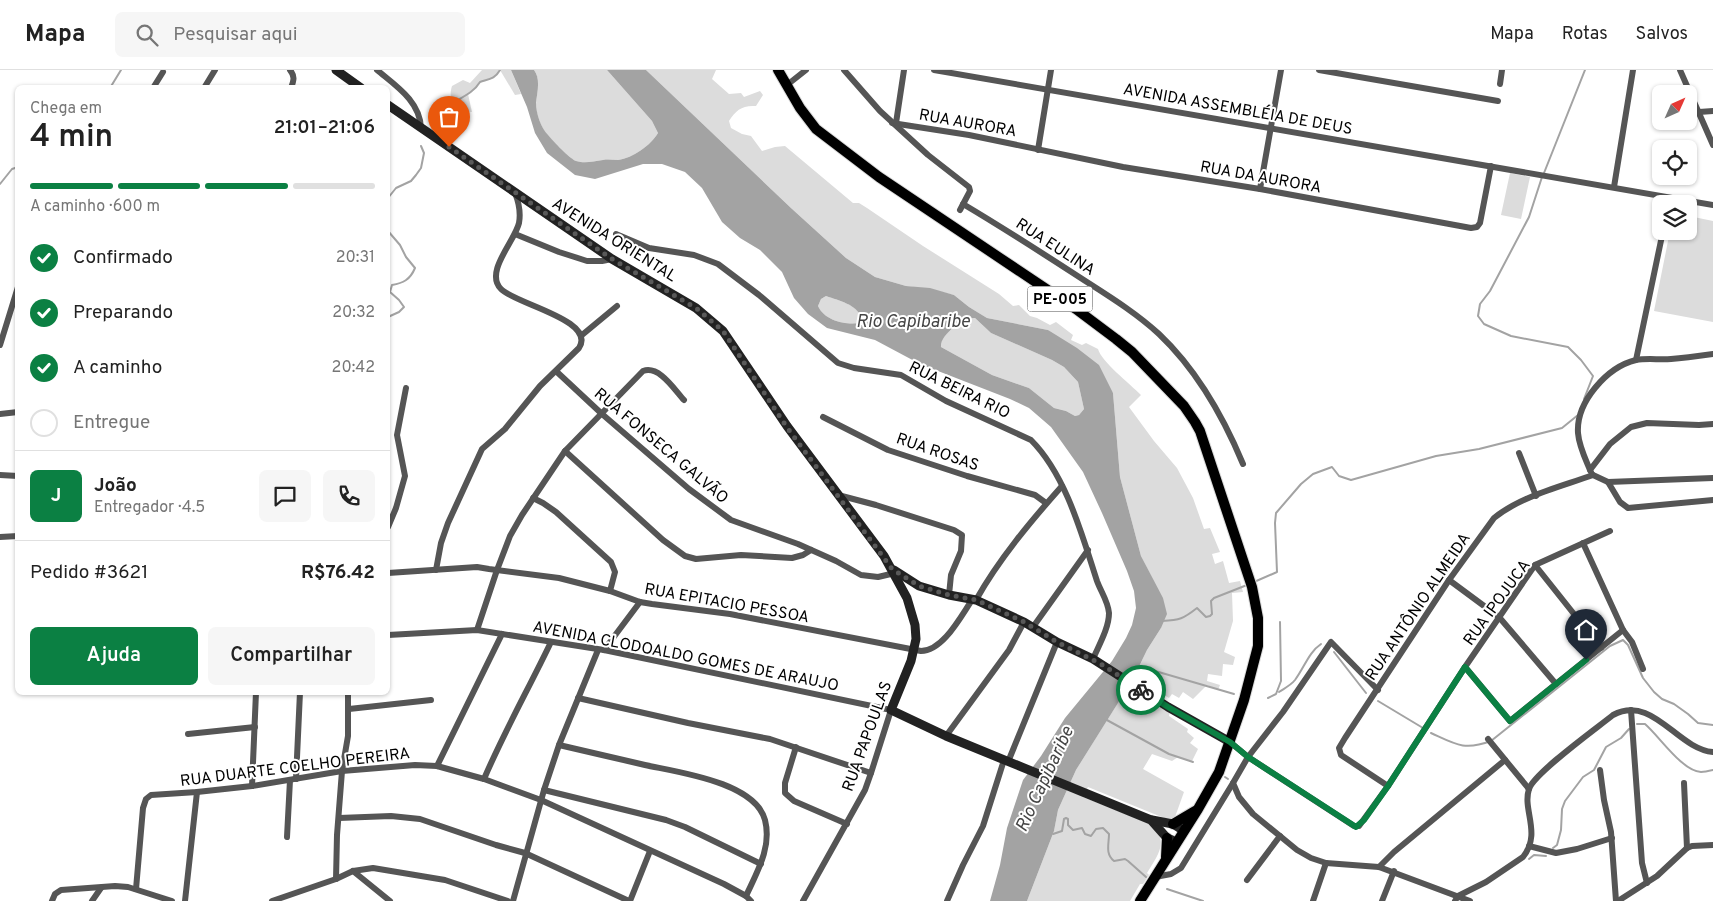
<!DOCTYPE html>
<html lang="pt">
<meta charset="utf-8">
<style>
:root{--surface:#fff;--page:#f6f6f6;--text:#222;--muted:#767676;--line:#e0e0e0;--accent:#0b8043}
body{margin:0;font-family:Overpass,sans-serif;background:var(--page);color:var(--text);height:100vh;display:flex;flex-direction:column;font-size:19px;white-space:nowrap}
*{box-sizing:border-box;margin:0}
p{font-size:16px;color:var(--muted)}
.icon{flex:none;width:28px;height:28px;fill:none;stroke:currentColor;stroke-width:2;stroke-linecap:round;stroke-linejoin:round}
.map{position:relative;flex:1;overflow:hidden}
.panel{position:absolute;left:15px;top:15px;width:375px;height:610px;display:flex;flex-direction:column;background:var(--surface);border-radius:8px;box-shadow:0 1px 4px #0004}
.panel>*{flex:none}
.needle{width:32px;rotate:45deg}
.fabs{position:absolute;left:1652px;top:15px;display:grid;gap:10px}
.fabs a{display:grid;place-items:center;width:45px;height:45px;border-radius:8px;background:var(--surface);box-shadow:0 1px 4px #0004;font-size:25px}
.pin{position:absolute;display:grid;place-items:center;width:42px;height:42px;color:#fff;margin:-51px -21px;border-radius:50% 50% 50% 0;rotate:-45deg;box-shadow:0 0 5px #0007}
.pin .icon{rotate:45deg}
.courier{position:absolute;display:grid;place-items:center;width:50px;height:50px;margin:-25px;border:4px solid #0b8043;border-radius:50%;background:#fff;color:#222;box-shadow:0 1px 6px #0007}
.head em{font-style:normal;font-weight:600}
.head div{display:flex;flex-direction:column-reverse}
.head{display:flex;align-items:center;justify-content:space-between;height:85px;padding:0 15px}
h1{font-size:32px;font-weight:600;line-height:38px}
.bar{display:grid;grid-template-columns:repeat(4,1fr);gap:8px 5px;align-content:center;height:60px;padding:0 15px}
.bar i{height:6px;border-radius:4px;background:var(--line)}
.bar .selected{background:var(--accent)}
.bar p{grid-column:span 4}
.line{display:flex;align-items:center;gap:12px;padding:0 15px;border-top:1px solid var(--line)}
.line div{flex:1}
.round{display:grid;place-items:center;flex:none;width:52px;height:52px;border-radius:8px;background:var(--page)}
ol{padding:0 15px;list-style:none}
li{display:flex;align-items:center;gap:15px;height:55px}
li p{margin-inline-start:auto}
li .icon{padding:5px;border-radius:50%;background:var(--accent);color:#fff;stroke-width:4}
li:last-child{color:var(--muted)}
li i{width:28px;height:28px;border:2px solid var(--line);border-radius:50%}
.cta{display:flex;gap:10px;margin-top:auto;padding:10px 15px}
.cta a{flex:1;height:58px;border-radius:8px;background:var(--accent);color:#fff;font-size:20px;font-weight:600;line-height:58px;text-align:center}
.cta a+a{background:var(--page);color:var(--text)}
header{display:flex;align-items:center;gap:30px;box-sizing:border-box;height:70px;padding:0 25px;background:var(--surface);border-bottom:1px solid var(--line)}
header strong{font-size:24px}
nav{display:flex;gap:28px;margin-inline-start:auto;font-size:18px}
.search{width:350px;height:45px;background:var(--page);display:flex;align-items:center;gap:12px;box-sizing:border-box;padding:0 18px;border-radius:8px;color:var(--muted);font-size:19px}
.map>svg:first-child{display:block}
</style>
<header>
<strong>Mapa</strong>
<div class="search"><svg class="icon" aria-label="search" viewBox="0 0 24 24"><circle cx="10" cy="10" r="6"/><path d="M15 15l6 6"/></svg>Pesquisar aqui</div>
<nav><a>Mapa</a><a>Rotas</a><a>Salvos</a></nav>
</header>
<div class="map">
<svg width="1713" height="831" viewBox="0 0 1713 831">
<rect width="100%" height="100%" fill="#fff"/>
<g fill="#dcdcdc">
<path d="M482,0H500C495,9 489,9 480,12L476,18L468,24L472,42C457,42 447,31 452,16L463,10L470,13Z"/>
<path d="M500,0H511L521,24L515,25Z"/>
<path d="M534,0H607L652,51L658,63C651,75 633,88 618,90C613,90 608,89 603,90C593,91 586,94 576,91C570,89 553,71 548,66C541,58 536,43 536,34C537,23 541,9 534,0Z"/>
<path d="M646,0H716L712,9L729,24L741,23L744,27L760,21L763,25L756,36C742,35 736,40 729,51L731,58L742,64L751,66L762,81L775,77L785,76L853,133H859L867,138L923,176L999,224L1013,236L1019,235L1030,246L1037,248L1050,255L1056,252L1073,265L1071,270L1082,275L1086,273L1098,279C1101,291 1130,314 1141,325L1129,337L1154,371L1177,398L1193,428L1204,459L1210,458L1220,482L1212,484L1215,494L1223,491L1229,513L1240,511L1243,522L1232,523L1233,551L1224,582L1235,587L1233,595L1223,594L1222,606L1208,604L1207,611L1220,615L1218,620L1207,615L1193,629L1183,622L1179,628L1172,624L1169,628L1164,625L1163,628L1133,609L1147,580L1161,558L1151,506L1141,486L1120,407L1113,323L1048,260L987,248L969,237L954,225L930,219L906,216L875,207L846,188L791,138Z"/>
<path d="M1510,103L1530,107L1521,149L1501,145Z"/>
<path d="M1689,146L1713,151V252L1654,241L1670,161H1689Z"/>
<path d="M826,226C840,231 856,234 863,248L860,253C845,255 825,251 818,236L821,229Z"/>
<path d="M975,248L991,263L1052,290L1064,297L1078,312L1084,339L1079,345L1075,346L1066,341L1054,338L1029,318L992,305L941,277C941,273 941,269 944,266C949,260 968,249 975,248Z"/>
<path d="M1129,615L1170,641L1169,646L1188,659L1187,662L1194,668L1190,673L1198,679L1192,691L1178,687L1172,691L1152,684L1143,699L1184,722L1175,747L1172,749L1164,748L1088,717L1083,727L1153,755C1169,773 1157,786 1147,803L1149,805L1143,814H1140L1130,831H1027L1054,761L1058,740L1076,700Z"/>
</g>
<path fill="#a3a3a3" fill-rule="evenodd" d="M511,0H534C541,9 537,23 536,33C536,43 541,58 548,65C553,71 570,89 576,91C586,94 593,91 603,90C608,89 613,90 618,90C633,88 651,75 658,63L652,51L607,0H646L791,138L846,188L875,207L906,216L930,218L954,225L969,237L987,248L1048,260L1077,278L1099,295L1113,323L1120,407L1141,486L1163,528L1167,544L1161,558L1147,580L1133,609L1076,700L1058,740L1054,761L1027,831H990L1000,795L1007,758L1023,710L1041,686L1065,648L1112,591L1126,568L1132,555L1136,538L1134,521L1127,501L1102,443L1083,402L1051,357L1029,338L1010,329L920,294L875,270L827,258L808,244L794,228L782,202L760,180L740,168L722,152L702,118L685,102L662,94H643L595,109L575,105L547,83L535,63L527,37ZM826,226C840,231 856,234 862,248L860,253C845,255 825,251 818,236L821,229ZM975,248L991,263L1052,290L1064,297L1078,312L1084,339L1079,345L1075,346L1066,341L1054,338L1029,318L992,305L941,277C940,264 963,249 975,248Z"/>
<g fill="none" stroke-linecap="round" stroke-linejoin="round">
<g stroke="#a3a3a3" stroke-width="2">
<path d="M110,18L121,0"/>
<path d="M435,49C445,31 470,29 480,12C489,9 495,9 500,0"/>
<path d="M1544,103L1585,0"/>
<path d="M1542,107L1529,147L1490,221L1480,234L1478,246L1484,254L1511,266L1568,277L1581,290L1593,306L1584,329"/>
<path d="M0,114L12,99L18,97"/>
<path d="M388,128L396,118L411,111L416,105L421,98L424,83L421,76"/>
<path d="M388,161L400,175L406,187L415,198C410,210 403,213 392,215L390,222L399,230L404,237L399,242L388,247"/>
<path d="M1254,512L1277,502L1275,453L1276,443L1301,414L1313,404L1332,397L1339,406L1351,410L1436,386L1479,379L1562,358L1578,345"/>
<path d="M1162,551C1180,550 1183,549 1197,538L1206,547L1210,546L1212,544L1211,531L1214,528L1247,515"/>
<path d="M1334,582L1366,623"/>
<path d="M1138,596L1234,624"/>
<path d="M1279,622C1285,618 1291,615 1295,610C1304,598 1309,582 1321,574"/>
<path d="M1268,628L1276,624L1281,611L1280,552"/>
<path d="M1378,631L1423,658"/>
<path d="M1105,649L1169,684L1193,692"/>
<path d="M1637,654H1645C1660,667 1682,701 1701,702C1705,702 1709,701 1713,700"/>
<path d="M1431,663C1455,674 1464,681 1491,671L1610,576L1623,570L1628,575L1643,608L1654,622L1662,629L1674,634L1688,644L1698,653L1713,655"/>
<path d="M1225,707L1228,709"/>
<path d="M1053,764L1062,761L1064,749L1066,748L1068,749V755L1073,760L1082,758L1085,764L1091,766L1096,759L1103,758L1109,764C1109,774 1105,784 1114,791L1125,789L1128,791L1146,807"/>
<path d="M1553,778L1557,775L1561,760L1562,739L1565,731L1583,707L1594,700L1606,677L1621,668L1629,659"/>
<path d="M1529,789L1534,785L1546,786"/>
<path d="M1167,819L1203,831"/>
</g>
<defs>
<g id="primary">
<path d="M778,0L800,38L816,59L879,107L1076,239L1116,269L1132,282L1184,336L1195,352L1200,361L1252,517L1258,548V576L1244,630L1219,702L1198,739L1140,831"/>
<path d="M1173,754L1195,741"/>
<path d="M1166,787L1167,768"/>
</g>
</defs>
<use href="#primary" stroke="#dbdbdb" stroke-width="12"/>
<g stroke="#555" stroke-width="6">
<path d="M290,0C295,6 294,10 291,18"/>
<path d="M377,0C396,16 420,31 421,58"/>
<path d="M844,0L880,41L928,85L969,117L970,121L960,140"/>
<path d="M934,0L1713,135"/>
<path d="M1319,0L1498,31"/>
<path d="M1680,0L1713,75"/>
<path d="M1500,14L1502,0"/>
<path d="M787,15L806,0"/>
<path d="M153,18L163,2"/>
<path d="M204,18L215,0"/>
<path d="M1699,42L1713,41"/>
<path d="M892,53L969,65L1123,97L1260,119L1471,158L1477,157L1480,153L1491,96"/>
<path d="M896,53L904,0"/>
<path d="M1038,80L1051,0"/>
<path d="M1614,117L1633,0"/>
<path d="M1260,119L1281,0"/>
<path d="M963,134C1000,156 1036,179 1073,203C1102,222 1133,240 1159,264C1197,300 1223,346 1243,394"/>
<path d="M515,164L559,182L587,191H602L612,189"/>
<path d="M616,164L649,178L694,185L718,194L759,225L838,293L854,298L901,305L946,331L1031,370C1066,405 1082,465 1097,511C1101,522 1108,531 1109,543C1109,558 1099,575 1093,589"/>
<path d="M582,265L617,236"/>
<path d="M0,275L18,217"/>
<path d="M1636,290L1663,161"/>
<path d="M557,302L602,344L689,419L731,450L798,474L836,491L861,505L878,507L895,503"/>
<path d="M0,344L18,342"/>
<path d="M823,347L888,380L967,406L1035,425L1046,433"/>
<path d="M565,381L663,470L685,486L696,489L741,485L792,488L803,485L811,480"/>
<path d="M1519,383L1536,426"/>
<path d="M1590,400C1585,388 1579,376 1578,363C1576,332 1607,297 1636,290C1647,288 1660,290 1671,289C1685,288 1699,286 1713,284"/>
<path d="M1591,402L1590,400L1610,374L1631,357L1647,353L1699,355L1713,354"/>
<path d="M0,405L18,406"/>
<path d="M1593,405L1608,412L1620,432L1628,438L1713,430"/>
<path d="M1608,412L1713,408"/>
<path d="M838,425L876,435L954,460L962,465L961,481L951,505L949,525"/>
<path d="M533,428L543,433L556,442L611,492L615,502L610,521"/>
<path d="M388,457L396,438L405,406L397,365L406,318"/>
<path d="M0,467L18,466"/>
<path d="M1583,473L1623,560L1632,572L1643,599"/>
<path d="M1535,495L1601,578"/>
<path d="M436,500L441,473L448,453L482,379L505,359L540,316L579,278C597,250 515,234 501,219C484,202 515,171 519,153C521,142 519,133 515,123"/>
<path d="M388,503L477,497L489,499L559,508L610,521L640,532L652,534L730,544L921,581C943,581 961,546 972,530"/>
<path d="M1449,510L1499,547L1556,614"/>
<path d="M976,530C999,489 1031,451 1062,416"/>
<path d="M1033,557L1088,480"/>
<path d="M477,560L497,500L510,466L522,445L565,381L643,301C659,295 674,319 684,330"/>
<path d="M388,565L477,560L604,580L891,640L871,703L865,720L803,831"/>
<path d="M604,580L640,532"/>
<path d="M1465,597L1510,651L1623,560"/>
<path d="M1378,620L1331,572L1283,642L1248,687L1233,713L1239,727L1253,744L1297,780L1311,788L1326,793L1379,797L1470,831"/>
<path d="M578,628L688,653L770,669L871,703"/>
<path d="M349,639L431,630"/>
<path d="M1631,640L1642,793L1647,813"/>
<path d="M188,664L255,657"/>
<path d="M946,666L1009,580L1024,552"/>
<path d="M1488,669L1529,719"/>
<path d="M1230,672L1248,687L1354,756H1359L1388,716L1465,597L1535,495L1610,461"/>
<path d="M559,675C588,682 616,688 645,695C677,702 755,712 765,750C772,777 757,802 746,826"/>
<path d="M796,677L785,713V723L794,731L847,754"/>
<path d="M1008,692L1057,572"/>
<path d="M437,696L502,564"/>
<path d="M1600,700L1604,730L1611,762L1616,831"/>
<path d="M296,709L300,622"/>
<path d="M484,709C504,662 529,618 551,572"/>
<path d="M1684,713L1687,778"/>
<path d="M252,716L256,622"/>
<path d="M1388,716L1341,685L1339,678L1345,668L1449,510L1494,448C1521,426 1560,417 1593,405"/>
<path d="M544,720L666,750L685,757L761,794"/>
<path d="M339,748L391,746L420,749L496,775L525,783L629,831"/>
<path d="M287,767L290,710"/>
<path d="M1529,776L1556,783L1577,779L1612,768"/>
<path d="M1379,797L1394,782L1505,690"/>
<path d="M353,801L390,831"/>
<path d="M1155,807L1171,804L1181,798L1233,713"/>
<path d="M336,809L337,765L342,701L348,666V622"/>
<path d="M1247,810L1280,766"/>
<path d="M136,819L143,738L146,729L151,725L197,722L252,716L342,701L415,695L437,696L484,709L541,730L724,814L746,826L751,831"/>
<path d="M52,831L55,824L61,820L115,816L128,817L172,831"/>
<path d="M92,831L101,818"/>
<path d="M185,831L197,722"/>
<path d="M272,831L336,809L353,801L373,798L445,810L508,831"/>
<path d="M513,831L544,720L559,675L598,580"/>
<path d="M630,831L650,781"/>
<path d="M947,831L963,795L983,756L1004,690"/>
<path d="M1313,831L1326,793"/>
<path d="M1382,831L1394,801"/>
<path d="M1455,831L1458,826L1486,812L1523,787C1542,763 1522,740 1529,719C1534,703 1597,658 1613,645C1653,624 1677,679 1713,682"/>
<path d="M1618,831L1657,806L1687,778L1692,776L1713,775"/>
</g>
<g stroke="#222" stroke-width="9">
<path d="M336,0L361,18"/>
<path d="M388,35L612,189L696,238L723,261L787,356L884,486L907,528L915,555L916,569L911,591L891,640L946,666L1151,750L1167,768L1172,770"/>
<path d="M894,500L919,516L949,525L976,530L1024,552L1057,572L1093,589L1168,637L1230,672"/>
<path d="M1152,750L1173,754L1184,761"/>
</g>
<use href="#primary" stroke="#000" stroke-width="10"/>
</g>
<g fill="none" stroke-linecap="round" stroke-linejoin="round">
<path stroke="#595959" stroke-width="5" stroke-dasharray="0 9" d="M449,77L612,189L696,238L723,261L786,356L892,499L919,516L949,525L976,530L1024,552L1057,572L1101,594L1141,620"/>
<path stroke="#0b8043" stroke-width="6" d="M1141,620L1168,637L1230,672L1248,687L1356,757L1364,750L1388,716L1465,597L1510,651L1586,590"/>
</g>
<g text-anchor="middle" stroke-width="4" stroke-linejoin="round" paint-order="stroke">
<rect fill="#fff" stroke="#4c4c4c" stroke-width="1" x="1027.5" y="216.5" width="65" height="25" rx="4"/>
<g font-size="15" font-weight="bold" fill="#000">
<text x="1060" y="234">PE-005</text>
</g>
<g font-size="16" fill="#000" stroke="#fff">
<text transform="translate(1238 38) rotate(10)" y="6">AVENIDA ASSEMBLÉIA DE DEUS</text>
<text transform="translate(968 52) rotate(10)" y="6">RUA AURORA</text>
<text transform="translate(1261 106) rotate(10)" y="6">RUA DA AURORA</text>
<text transform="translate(615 169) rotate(32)" y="6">AVENIDA ORIENTAL</text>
<text transform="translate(1056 176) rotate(33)" y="6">RUA EULINA</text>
<text transform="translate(960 319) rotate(26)" y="6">RUA BEIRA RIO</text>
<text transform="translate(662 375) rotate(40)" y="6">RUA FONSECA GALVÃO</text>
<text transform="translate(938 381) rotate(19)" y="6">RUA ROSAS</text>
<text transform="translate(727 532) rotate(10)" y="6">RUA EPITACIO PESSOA</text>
<text transform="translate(1496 532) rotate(-54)" y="6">RUA IPOJUCA</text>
<text transform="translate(1417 536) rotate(-56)" y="6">RUA ANTÔNIO ALMEIDA</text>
<text transform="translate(686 585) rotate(11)" y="6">AVENIDA CLODOALDO GOMES DE ARAUJO</text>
<text transform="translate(866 666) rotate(-70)" y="6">RUA PAPOULAS</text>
<text transform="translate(295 696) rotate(-7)" y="6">RUA DUARTE COELHO PEREIRA</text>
</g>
<g font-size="18" font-style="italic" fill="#444" stroke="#fff">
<text x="913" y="257">Rio Capibaribe</text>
<text transform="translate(1044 709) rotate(-65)" y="6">Rio Capibaribe</text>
</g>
</g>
</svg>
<div class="fabs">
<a><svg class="needle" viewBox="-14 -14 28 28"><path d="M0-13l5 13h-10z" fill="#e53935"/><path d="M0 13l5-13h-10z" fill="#767676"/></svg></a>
<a><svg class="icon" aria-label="locate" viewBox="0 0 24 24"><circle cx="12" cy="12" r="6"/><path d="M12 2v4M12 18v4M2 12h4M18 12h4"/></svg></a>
<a><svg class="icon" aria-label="layers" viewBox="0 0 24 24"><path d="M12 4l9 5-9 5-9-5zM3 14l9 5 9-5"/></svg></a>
</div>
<div class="pin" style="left:449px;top:77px;background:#ea580c"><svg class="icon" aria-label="bag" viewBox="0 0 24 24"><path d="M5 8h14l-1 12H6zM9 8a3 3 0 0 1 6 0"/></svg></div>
<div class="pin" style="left:1586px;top:590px;background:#1f2937"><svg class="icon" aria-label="home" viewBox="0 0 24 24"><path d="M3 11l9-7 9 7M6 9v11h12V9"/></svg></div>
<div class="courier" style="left:1141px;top:620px"><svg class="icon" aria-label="bike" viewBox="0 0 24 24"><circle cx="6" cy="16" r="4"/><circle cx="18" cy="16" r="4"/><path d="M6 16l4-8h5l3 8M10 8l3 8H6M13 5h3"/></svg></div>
<section class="panel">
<div class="head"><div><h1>4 min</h1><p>Chega em</p></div><em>21:01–21:06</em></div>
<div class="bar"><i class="selected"></i><i class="selected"></i><i class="selected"></i><i></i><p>A caminho · 600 m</p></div>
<ol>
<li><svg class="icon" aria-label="check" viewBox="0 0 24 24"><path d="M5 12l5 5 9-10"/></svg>Confirmado<p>20:31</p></li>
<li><svg class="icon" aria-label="check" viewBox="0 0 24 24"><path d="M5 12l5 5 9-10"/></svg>Preparando<p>20:32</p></li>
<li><svg class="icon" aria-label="check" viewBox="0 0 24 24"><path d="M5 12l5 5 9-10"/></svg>A caminho<p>20:42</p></li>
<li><i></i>Entregue</li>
</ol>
<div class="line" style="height:90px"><b class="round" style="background:var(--accent);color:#fff">J</b><div><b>João</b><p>Entregador · 4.5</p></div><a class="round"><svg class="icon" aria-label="chat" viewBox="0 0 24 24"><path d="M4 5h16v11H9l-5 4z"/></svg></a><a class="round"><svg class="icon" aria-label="phone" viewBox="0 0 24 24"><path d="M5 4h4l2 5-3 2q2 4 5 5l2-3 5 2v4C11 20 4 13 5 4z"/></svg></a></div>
<div class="line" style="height:65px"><div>Pedido #3621</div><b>R$76.42</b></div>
<div class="cta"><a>Ajuda</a><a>Compartilhar</a></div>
</section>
</div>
